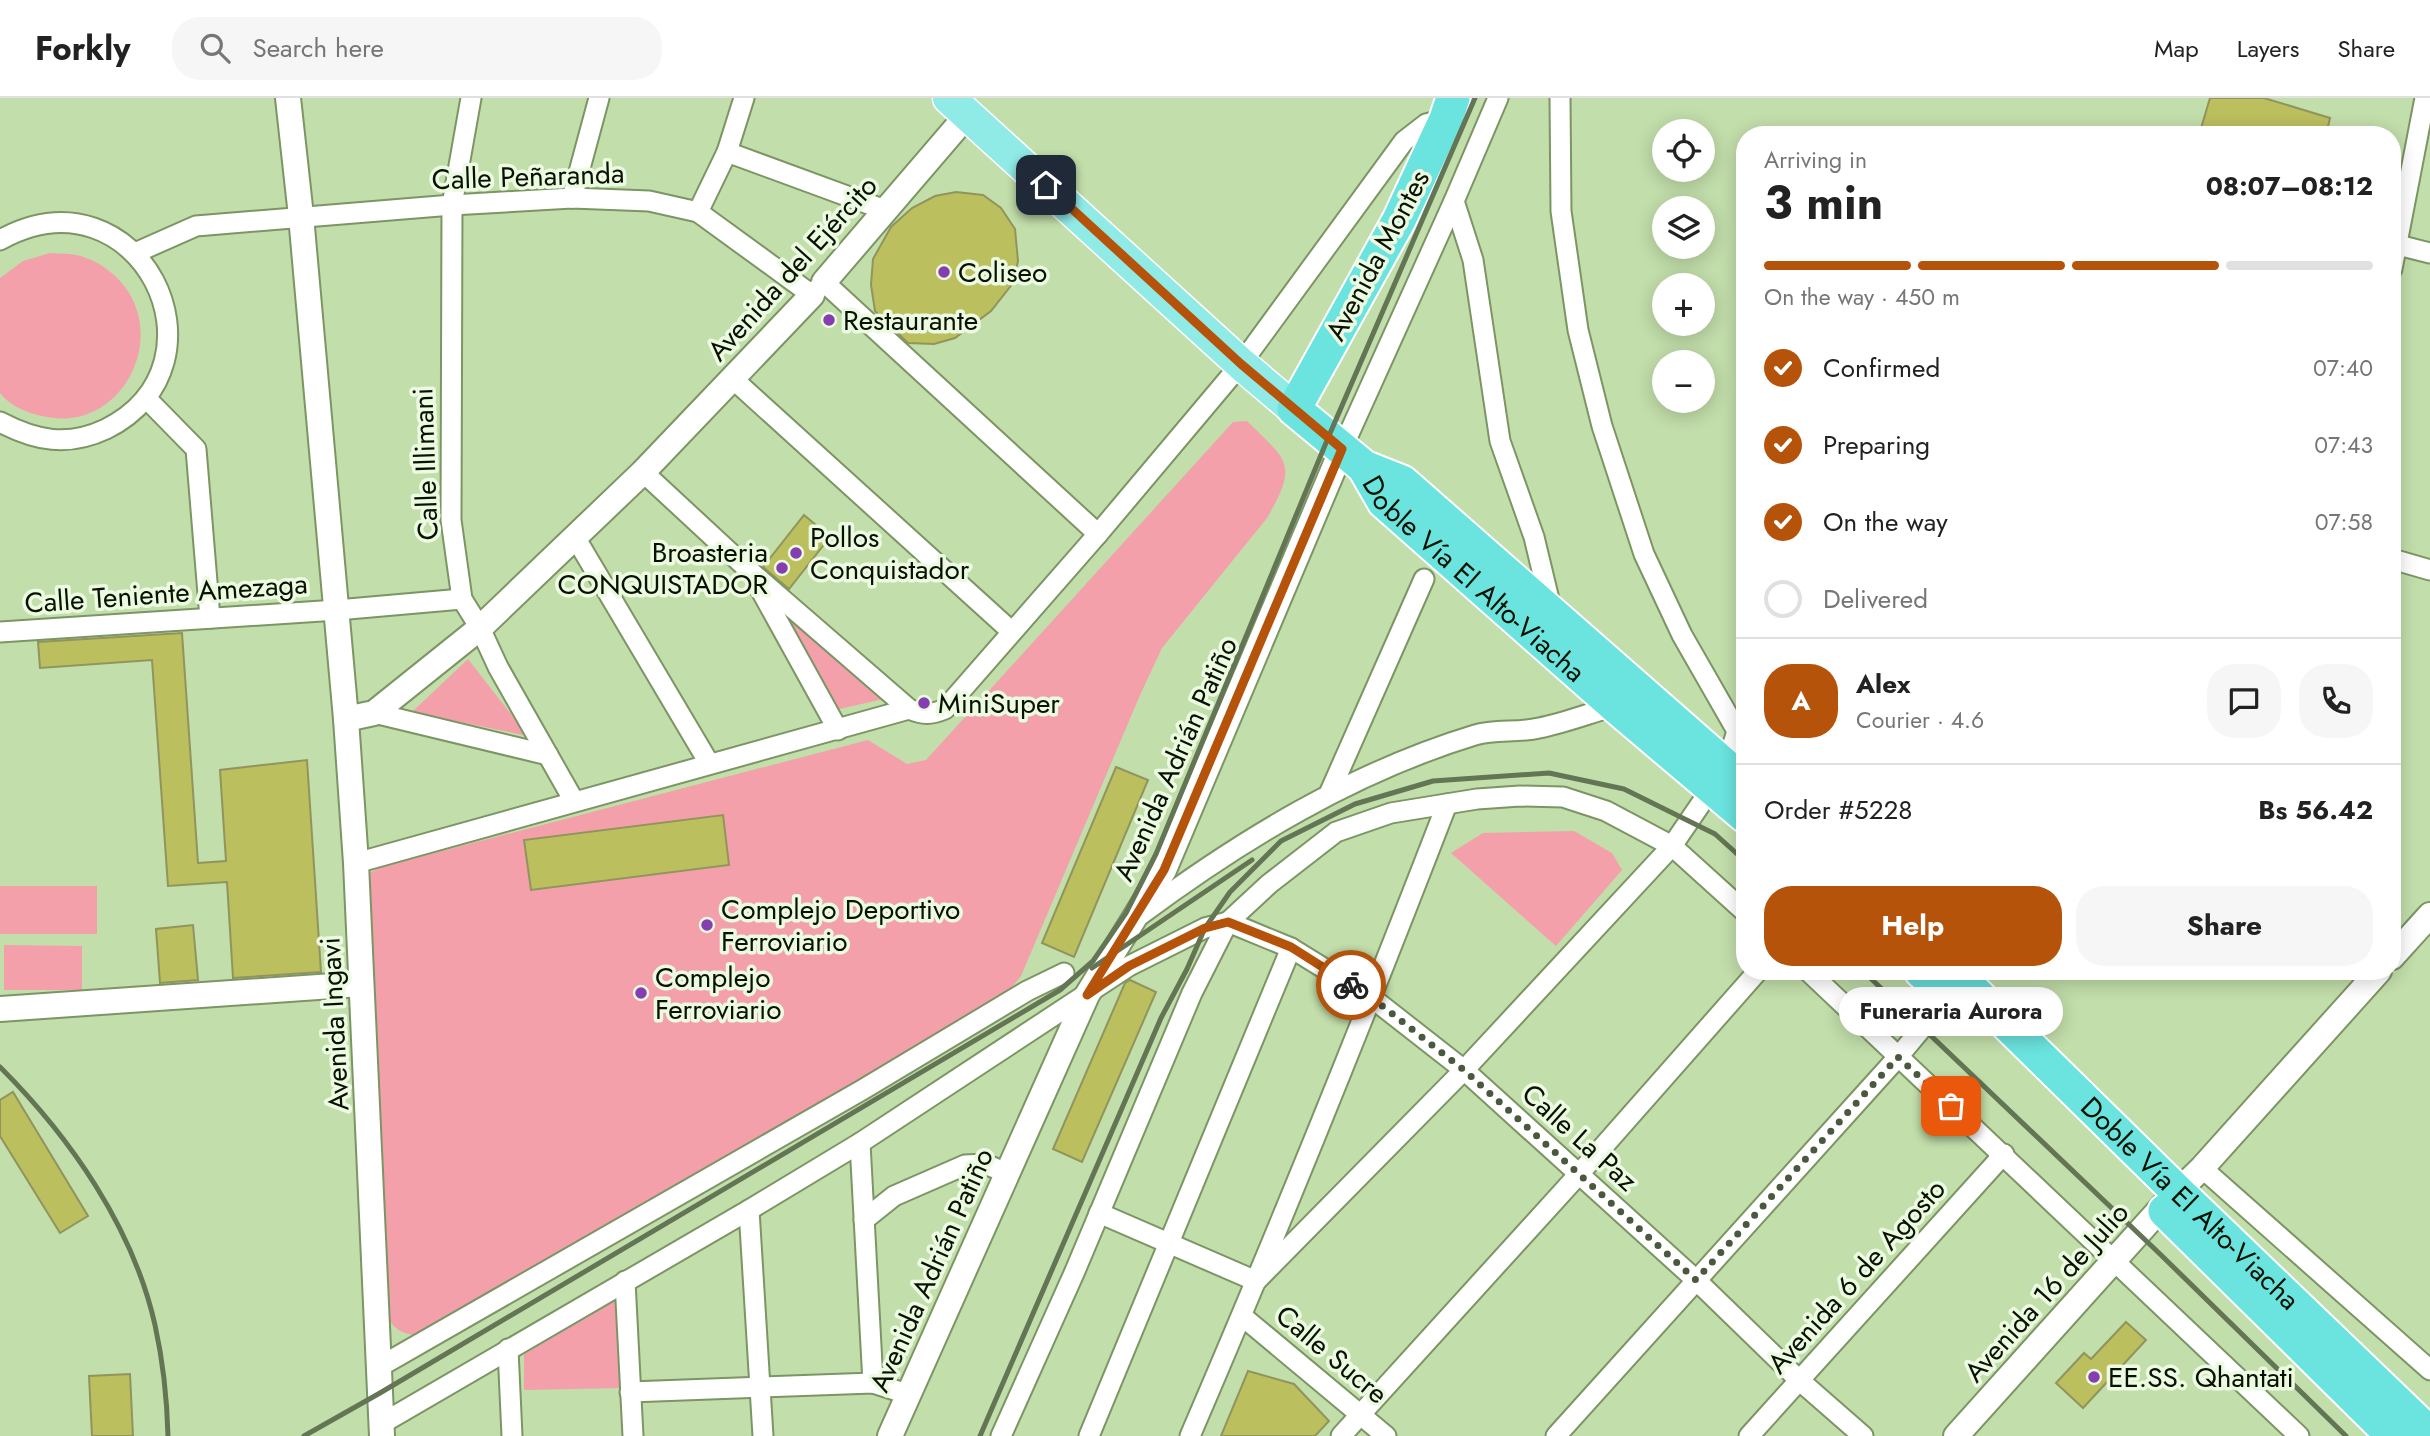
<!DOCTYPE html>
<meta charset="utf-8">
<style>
:root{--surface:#fff;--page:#f6f6f6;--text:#222;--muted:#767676;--line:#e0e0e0;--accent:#b45309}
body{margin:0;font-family:Jost,sans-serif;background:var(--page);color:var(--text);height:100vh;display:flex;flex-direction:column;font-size:26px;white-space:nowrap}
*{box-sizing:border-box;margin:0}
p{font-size:23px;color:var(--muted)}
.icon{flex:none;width:38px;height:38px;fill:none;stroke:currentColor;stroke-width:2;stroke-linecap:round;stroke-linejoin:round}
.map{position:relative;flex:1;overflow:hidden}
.drawer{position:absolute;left:1736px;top:28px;width:665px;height:854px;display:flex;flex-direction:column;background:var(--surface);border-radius:28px;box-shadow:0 4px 18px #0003}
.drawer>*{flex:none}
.tools{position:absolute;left:1652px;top:21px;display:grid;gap:14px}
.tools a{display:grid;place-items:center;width:63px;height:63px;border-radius:50%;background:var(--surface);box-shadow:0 4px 18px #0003;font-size:35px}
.pin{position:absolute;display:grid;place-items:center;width:60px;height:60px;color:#fff;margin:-30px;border-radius:14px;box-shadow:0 4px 10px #0006}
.courier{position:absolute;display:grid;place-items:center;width:70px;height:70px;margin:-35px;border:5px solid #b45309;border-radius:50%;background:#fff;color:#222;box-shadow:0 2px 9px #0007}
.bubble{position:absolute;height:49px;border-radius:24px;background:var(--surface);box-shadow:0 4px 18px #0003;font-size:23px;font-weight:700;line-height:49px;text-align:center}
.head em{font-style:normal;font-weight:700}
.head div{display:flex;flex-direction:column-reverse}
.head{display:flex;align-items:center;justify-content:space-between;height:119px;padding:0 28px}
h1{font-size:46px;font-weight:700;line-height:52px}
.bar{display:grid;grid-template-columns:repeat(4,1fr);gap:10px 7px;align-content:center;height:84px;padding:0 28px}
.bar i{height:9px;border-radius:5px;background:var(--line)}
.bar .selected{background:var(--accent)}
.bar p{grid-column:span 4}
.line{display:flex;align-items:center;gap:18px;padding:0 28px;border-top:2px solid var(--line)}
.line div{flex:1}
.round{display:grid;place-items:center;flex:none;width:74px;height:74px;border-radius:28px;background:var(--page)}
ol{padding:0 28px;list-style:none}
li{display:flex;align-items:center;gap:21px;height:77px}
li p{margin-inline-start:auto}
li .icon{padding:7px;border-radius:50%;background:var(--accent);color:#fff;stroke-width:4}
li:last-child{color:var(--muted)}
li i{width:38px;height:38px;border:4px solid var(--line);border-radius:50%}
.primary-button{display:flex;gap:14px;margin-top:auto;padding:14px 28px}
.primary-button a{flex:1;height:80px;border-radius:28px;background:var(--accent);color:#fff;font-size:28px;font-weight:700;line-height:80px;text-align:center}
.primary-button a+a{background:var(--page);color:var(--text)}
header{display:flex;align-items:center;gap:42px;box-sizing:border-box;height:98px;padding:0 35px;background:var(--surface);border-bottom:2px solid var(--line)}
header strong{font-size:33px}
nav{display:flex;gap:38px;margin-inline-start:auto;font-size:24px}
.search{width:490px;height:63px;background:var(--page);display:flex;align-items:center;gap:18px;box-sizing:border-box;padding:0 24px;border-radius:28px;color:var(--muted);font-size:26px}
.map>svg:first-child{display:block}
</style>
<header>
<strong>Forkly</strong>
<div class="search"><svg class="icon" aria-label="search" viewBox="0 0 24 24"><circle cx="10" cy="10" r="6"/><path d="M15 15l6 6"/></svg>Search here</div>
<nav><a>Map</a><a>Layers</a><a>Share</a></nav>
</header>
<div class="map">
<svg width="2430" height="1338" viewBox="0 0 2430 1338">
<rect width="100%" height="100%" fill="#c2deaa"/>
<g fill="#f3a0ab">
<path d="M50,155C58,156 68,155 76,157C91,160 104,168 114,177C175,232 123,338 42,318C27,315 10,308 0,295V180L23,163Z"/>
<path d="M1247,323C1287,363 1299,365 1267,420L1162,550L1140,597L1021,878L1009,893L991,906L432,1238C407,1237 393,1237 384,1210L369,775L381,769L868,642L907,666L926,662L1233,324Z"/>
<path d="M770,500L888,600L835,612Z"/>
<path d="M468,561L528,638L412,614Z"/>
<path d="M1574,733L1612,755L1622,772L1556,848L1451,755L1483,735Z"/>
<rect x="0" y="788" width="97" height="48"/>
<path d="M4,847L82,848V892H4Z"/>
<path d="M616,1201L621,1213L622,1290L524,1292V1256Z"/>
</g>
<g fill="#bbbf5e" stroke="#91945c" stroke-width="2">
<path d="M2210,0H2264L2330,20L2326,37H2199Z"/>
<path d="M956,94L983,97L1001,110L1015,131L1018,163L1013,185L991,213L955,240L934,246L908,245L875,213L871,187L873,161L891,129L912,110L935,98Z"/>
<path d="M804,417L830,439L789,491L763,469Z"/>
<path d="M182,535L198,765L226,763L220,672L307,662L321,874L233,880L227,784L168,788L152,562L40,570L38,544Z"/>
<path d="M1116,669L1148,682L1074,859L1042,845Z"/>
<path d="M723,717L729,767L531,792L524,742Z"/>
<path d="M193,827L198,882L160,885L156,831Z"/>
<path d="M1130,882L1156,894L1082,1064L1053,1051L1125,885Z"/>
<path d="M13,994L88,1118L60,1135L0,1038V1002Z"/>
<path d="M2126,1224L2146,1242L2083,1310L2056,1285L2084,1255L2091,1261Z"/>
<path d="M1248,1273L1294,1286L1329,1323L1315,1338H1221Z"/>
<path d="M130,1276L133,1338H92L89,1278Z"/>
</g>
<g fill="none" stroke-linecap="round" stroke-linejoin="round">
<defs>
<g id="minor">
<path d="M471,0L452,107L451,422L462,501L480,530L498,569L574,703"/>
<path d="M727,54L885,112"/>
<path d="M572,100L599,0"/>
<path d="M1454,103L1473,162L1500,343L1534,439L1552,514"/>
<path d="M698,114L727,54L744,0"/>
<path d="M0,142C139,65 237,266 106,331C68,349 36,343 0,324"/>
<path d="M2398,147L2430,155"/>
<path d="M135,155L196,128L452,107L572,100L649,103L698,114L812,197L824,184L1098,436"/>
<path d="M2392,171L2425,0"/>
<path d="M733,281L1011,533"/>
<path d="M146,300L196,351L210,520"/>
<path d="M1342,351L1454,103L1498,0"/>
<path d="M643,374L752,475L909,611C923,617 931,617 945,611L1098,436L1241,266L1404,43L1426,26L1446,21"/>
<path d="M575,439L709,665"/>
<path d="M2392,461L2430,472"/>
<path d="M759,489L838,632"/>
<path d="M0,534L337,512L462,501"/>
<path d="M374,615L548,657"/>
<path d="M1329,696L1424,481"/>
<path d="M356,765L909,611"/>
<path d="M1139,818C1241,742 1353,674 1475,637C1495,631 1518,635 1539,630C1564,625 1590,615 1615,608"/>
<path d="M1808,873L2299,1338"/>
<path d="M860,1045L873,1285"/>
<path d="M2202,1070L2430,1272"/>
<path d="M749,1112L763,1338"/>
<path d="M1099,1115L1256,1183"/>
<path d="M864,1122L894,1098L965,1067L985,1066L1007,1075"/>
<path d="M625,1183L633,1338"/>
<path d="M1256,1183L1464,972L1672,748L1726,669L1737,633L1682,537L1644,456L1602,328L1578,232L1561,113L1560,0"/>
<path d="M1242,1218L1386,1338"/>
<path d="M508,1251L512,1338"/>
<path d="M379,1269L862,992L1027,893L1064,875"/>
<path d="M630,1294L873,1285L907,1296"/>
<path d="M381,1326L749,1112L860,1045L1129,868L1205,830L1228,824L1291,850L1372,900L1464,972L1696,1182L1799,1282L1863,1338"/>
<path d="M1001,1338L1075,1173L1192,895L1228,824L1269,786L1336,734L1391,715L1477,701L1520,698L1563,699L1606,713L1672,748L1745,814"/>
<path d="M1089,1338L1291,850"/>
<path d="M1190,1338C1280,1129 1365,918 1447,706"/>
<path d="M1341,1338L1579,1076L1758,873"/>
<path d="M1556,1338L1898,959L1923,929L1946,895"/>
<path d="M1749,1338L2004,1056"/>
</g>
<g id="tertiary">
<path d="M288,0L301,118L346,621L356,765L382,1338"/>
<path d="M824,184L968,16"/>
<path d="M346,621L374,615L480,530L643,374L812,197"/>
<path d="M2392,859L2430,817"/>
<path d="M0,911L361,886"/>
<path d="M890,1338L1087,897L1164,772L1342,351"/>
<path d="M1956,1338L2162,1109L2202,1070L2379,873"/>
</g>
<path id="primary" d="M949,0L1241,266L1294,311"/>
<g id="trunk">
<path d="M1453,0L1446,21L1399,122L1294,311L1364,369L1402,384L1745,685"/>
<path id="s1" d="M1364,369L1384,404L1615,608L1745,718"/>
<path d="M1921,873L1966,915"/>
<path id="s2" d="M1953,873L2178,1094L2430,1336"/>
<path d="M2165,1113L2393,1338"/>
</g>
</defs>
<use href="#minor" stroke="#7b9564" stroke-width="23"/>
<use href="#tertiary" stroke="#7b9564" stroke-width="28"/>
<use href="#primary" stroke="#fff" stroke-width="35"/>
<use href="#trunk" stroke="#fff" stroke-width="37"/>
<use href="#minor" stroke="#fff" stroke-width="19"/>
<use href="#tertiary" stroke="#fff" stroke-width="24"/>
<use href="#primary" stroke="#90eae6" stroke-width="32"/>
<use href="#trunk" stroke="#6be3de" stroke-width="33"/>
<g stroke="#637554" stroke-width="5">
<path d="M1092,870L1252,762"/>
<path d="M1863,873L2161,1157L2346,1338"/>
<path d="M0,969C70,1039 133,1129 155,1227C163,1263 167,1300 168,1338"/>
<path d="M304,1338L380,1295L1060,892L1093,863L1126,815L1156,756L1328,340L1475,0"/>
<path d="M980,1338L1161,920L1187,871L1205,830L1230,794L1281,743L1355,706L1433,683L1549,675L1624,691L1715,736L1745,763"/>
</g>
</g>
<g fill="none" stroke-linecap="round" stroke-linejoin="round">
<path stroke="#4a593d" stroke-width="7" stroke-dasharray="0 12.6" d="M1351,887L1372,900L1464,972L1696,1182L1898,959L1951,1008"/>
<path stroke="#b45309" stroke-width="9" d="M1046,87L1241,266L1342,351L1164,772L1087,897L1129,868L1205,830L1228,824L1291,849L1351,887"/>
</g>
<g fill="#863daf" stroke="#ebfae0" stroke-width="2.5">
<circle cx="944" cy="174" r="7"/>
<circle cx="829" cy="222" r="7"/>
<circle cx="796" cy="455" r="7"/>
<circle cx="782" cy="470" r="7"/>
<circle cx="924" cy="605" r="7"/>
<circle cx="707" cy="827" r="7"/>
<circle cx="641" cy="895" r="7"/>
<circle cx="2094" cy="1279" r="7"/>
</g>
<g text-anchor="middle" stroke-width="7" stroke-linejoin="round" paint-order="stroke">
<g font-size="28" fill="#091202" stroke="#ebfae0">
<text transform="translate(528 78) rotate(-2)" y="10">Calle Peñaranda</text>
<text transform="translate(1377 157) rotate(-62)" y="10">Avenida Montes</text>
<text transform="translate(792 170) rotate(-48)" y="10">Avenida del Ejército</text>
<text transform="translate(425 366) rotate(-92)" y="10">Calle Illimani</text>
<text dy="10" stroke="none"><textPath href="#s1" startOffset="158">Doble Vía El Alto-Viacha</textPath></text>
<text transform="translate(166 495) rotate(-4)" y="10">Calle Teniente Amezaga</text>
<text transform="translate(1175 661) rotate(-66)" y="10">Avenida Adrián Patiño</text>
<text transform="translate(334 926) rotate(-93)" y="10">Avenida Ingavi</text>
<text transform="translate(1580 1039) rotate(42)" y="10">Calle La Paz</text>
<text dy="10" stroke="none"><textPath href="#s2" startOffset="332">Doble Vía El Alto-Viacha</textPath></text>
<text transform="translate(931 1172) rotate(-66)" y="10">Avenida Adrián Patiño</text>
<text transform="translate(1856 1178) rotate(-48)" y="10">Avenida 6 de Agosto</text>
<text transform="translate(2046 1194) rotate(-48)" y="10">Avenida 16 de Julio</text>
<text transform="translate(1332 1256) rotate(40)" y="10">Calle Sucre</text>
</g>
<g font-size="28" fill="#091202" stroke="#ebfae0" text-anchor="start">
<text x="958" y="184">Coliseo</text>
<text x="843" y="232">Restaurante</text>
<text x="810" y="449">Pollos<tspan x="810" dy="32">Conquistador</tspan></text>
<text x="768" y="464" text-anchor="end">Broasteria<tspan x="768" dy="32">CONQUISTADOR</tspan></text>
<text x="938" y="615">MiniSuper</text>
<text x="721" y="821">Complejo Deportivo<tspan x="721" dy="32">Ferroviario</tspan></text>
<text x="655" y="889">Complejo<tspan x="655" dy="32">Ferroviario</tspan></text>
<text x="2108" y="1289">EE.SS. Qhantati</text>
</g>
</g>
</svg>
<div class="tools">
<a><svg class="icon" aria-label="locate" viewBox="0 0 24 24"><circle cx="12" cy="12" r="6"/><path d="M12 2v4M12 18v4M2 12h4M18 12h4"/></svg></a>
<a><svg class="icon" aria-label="layers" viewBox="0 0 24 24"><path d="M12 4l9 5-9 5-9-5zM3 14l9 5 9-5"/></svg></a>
<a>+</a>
<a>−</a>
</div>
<div class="pin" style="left:1951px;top:1008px;background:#ea580c"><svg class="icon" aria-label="bag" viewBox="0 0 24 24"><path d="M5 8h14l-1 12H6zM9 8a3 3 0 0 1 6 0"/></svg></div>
<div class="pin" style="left:1046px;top:87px;background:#1f2937"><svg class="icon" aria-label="home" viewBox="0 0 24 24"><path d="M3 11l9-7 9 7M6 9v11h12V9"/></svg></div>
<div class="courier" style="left:1351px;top:887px"><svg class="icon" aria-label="bike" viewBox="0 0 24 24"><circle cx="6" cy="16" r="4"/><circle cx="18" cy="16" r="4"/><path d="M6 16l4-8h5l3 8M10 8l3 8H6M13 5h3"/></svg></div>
<div class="bubble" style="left:1839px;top:889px;width:224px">Funeraria Aurora</div>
<section class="drawer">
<div class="head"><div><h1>3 min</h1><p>Arriving in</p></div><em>08:07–08:12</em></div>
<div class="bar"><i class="selected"></i><i class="selected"></i><i class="selected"></i><i></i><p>On the way · 450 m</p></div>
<ol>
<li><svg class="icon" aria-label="check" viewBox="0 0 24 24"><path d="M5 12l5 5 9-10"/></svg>Confirmed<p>07:40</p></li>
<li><svg class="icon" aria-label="check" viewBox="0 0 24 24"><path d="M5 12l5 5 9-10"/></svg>Preparing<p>07:43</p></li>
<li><svg class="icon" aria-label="check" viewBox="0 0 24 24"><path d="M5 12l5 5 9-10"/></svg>On the way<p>07:58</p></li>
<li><i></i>Delivered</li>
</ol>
<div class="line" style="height:126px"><b class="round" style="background:var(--accent);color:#fff">A</b><div><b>Alex</b><p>Courier · 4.6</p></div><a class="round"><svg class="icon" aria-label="chat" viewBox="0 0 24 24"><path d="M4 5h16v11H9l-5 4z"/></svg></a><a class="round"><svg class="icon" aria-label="phone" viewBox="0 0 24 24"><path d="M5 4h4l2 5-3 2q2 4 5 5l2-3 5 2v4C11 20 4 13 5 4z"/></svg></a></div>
<div class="line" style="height:91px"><div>Order #5228</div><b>Bs 56.42</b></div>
<div class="primary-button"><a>Help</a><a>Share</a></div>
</section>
</div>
